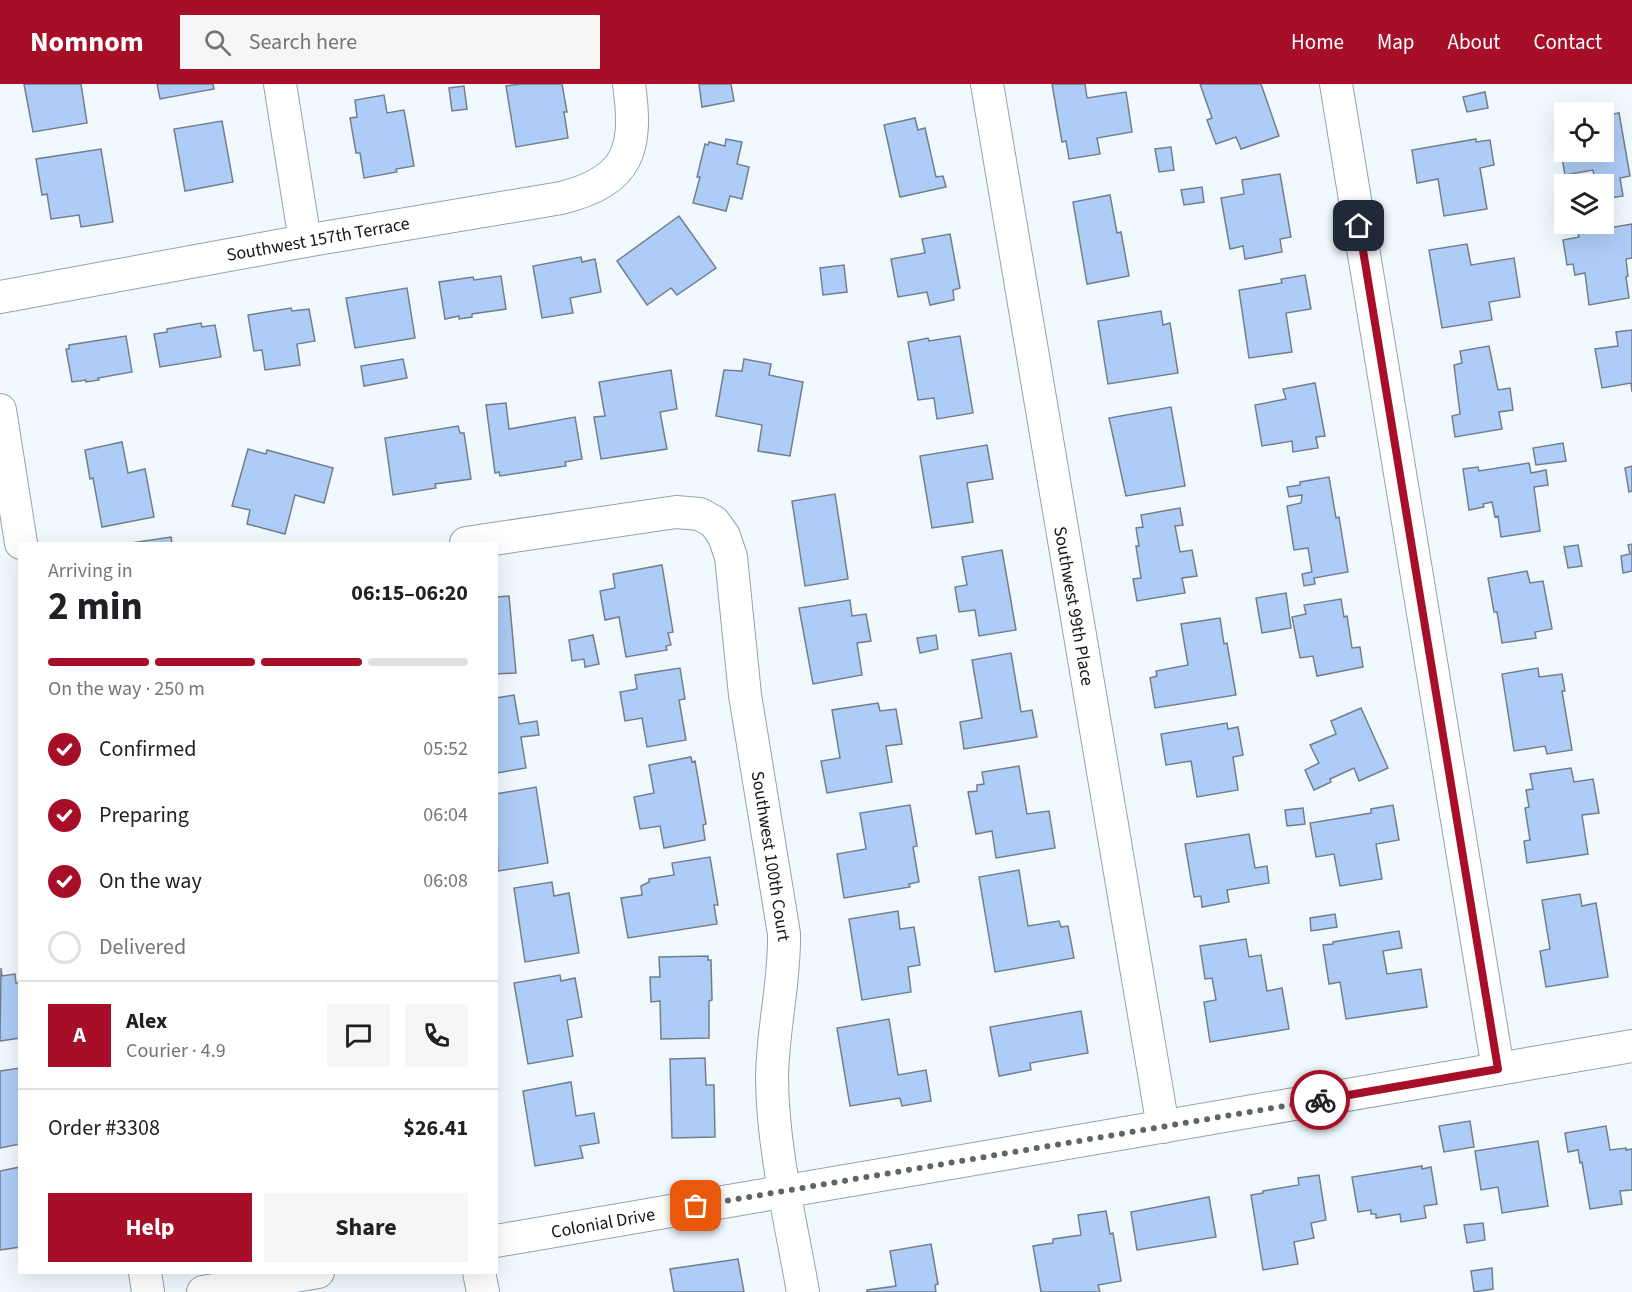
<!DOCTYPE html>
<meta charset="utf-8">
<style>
:root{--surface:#fff;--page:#f6f6f6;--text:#202124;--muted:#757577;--line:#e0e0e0;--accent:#a70f29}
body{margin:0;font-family:"Source Sans 3",sans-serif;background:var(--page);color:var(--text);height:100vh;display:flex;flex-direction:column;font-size:22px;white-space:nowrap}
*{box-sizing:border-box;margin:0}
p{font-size:20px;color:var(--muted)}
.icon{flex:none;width:33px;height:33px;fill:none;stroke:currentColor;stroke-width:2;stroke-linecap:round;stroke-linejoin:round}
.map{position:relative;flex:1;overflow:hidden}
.panel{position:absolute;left:18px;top:458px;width:480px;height:732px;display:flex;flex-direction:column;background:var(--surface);border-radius:0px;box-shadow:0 6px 24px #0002}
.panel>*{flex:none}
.tools{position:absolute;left:1554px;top:18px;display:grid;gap:12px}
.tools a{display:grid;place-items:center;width:60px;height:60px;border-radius:0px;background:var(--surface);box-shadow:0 6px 24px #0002;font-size:30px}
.pin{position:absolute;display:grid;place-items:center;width:51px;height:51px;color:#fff;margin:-26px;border-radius:12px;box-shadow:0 3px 9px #0006}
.courier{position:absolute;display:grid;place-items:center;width:60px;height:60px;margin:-30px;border:4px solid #a70f29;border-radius:50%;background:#fff;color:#222;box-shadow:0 2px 8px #0007}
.summary em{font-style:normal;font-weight:700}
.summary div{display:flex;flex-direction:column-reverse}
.summary{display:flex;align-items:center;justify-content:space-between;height:102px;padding:0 30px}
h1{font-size:39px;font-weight:700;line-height:45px}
.bar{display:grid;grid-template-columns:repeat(4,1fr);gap:9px 6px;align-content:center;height:72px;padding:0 30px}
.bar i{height:8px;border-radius:4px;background:var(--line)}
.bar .selected{background:var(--accent)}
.bar p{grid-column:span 4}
.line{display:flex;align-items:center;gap:15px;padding:0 30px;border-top:2px solid var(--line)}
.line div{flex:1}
.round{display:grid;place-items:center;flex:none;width:63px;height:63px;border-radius:0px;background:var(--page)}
ol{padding:0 30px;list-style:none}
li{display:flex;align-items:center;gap:18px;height:66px}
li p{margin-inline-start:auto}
li .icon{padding:6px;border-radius:50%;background:var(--accent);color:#fff;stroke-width:4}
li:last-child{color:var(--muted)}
li i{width:33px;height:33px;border:3px solid var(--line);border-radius:50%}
.button{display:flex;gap:12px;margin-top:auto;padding:12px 30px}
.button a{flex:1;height:69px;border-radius:0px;background:var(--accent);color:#fff;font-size:24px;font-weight:700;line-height:69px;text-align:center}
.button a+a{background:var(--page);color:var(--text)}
header{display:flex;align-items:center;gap:36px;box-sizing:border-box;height:84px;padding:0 30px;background:var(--accent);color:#fff}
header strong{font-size:28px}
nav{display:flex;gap:33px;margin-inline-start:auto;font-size:21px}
.search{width:420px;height:54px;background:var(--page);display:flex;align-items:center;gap:15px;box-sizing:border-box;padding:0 21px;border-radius:0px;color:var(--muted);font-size:22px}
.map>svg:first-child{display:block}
</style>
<header>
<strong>Nomnom</strong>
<div class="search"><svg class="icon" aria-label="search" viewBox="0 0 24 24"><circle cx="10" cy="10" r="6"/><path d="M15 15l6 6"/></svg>Search here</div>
<nav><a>Home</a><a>Map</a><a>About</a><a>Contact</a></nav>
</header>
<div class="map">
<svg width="1632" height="1208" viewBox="0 0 1632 1208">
<rect width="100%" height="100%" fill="#eff9fe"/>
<g fill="#adccf7" stroke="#757e8a" stroke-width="1.5">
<path d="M24,0H81L87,39L33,48Z"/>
<path d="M157,0H213L214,5L160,15Z"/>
<path d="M520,0H562L567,28H564L568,54L516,63L506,2Z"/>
<path d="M699,0H731L734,17L702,23Z"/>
<path d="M1052,0H1085L1087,14L1126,8L1132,48L1097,54L1100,70L1069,75L1066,57L1062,58Z"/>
<path d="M1200,0H1261L1279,52L1241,65L1236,53L1216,60L1207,36L1212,34Z"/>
<path d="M464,2L467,25L452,27L449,4Z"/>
<path d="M1485,8L1488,24L1467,28L1463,13Z"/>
<path d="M384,11L387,29L404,26L414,82L396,85L397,88L364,94L360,69H356L350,34L357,33L355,16Z"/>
<path d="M1619,29L1630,92L1620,94L1623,112L1604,115V100H1573L1572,95L1594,91L1593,86L1565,91L1556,40L1564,38V68H1604V32Z"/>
<path d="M915,34L918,46L925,44L936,93L943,92L946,103L900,113L884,41Z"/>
<path d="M222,37L233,98L185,107L174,45Z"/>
<path d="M726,55L742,58L737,80L749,83L742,115L730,112L726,127L693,119L700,93H697L705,60L708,61L709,58L725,62Z"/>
<path d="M1476,55V58L1490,56L1494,81L1480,84L1487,125L1444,132L1438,95L1417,99L1412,66Z"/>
<path d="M1171,63L1174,86L1159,88L1155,65Z"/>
<path d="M101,65L113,138L81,143L79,131L51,135L47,110L42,111L36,75Z"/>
<path d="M1280,90L1291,153L1280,155L1282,168L1245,175L1243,162L1230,165L1221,114L1244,110L1242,96Z"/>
<path d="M1202,103L1204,118L1184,121L1181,106Z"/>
<path d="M1110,111L1117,149L1121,148L1129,192L1087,200L1073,118Z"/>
<path d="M679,132L716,184L677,211L671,204L647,221L617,177Z"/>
<path d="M1632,140V174L1626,175L1628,192L1626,193L1629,214L1589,221L1585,189L1575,191L1573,180L1567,181L1563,156L1579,153L1578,149Z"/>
<path d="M950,150L960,204L953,206L954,216L930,221L927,208L898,213L891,175L925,169L922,155Z"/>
<path d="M1467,160L1471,181L1514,174L1520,213L1489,218L1492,236L1442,244L1429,166Z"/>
<path d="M581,173L582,178L595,175L601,208L570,214L573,229L542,234L533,182Z"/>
<path d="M844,181L847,208L823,211L820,184Z"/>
<path d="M1305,191L1311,225L1286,229L1292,268L1249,274L1239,206L1282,199L1281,195Z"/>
<path d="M501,192L506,225L472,230V233L459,235V232L445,235L439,198L473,193L474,196Z"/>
<path d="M407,204L415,254L355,264L346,214Z"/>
<path d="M291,224L292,227L309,225L315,257L297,260L300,281L265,286L262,266L254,267L248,231Z"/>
<path d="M1161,227L1163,241L1170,239L1178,289L1108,300L1098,237Z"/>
<path d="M201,239L202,243L215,241L221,273L160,283L154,250L167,248V245Z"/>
<path d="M1632,246V308L1631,299L1602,304L1595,265L1618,262L1616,248Z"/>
<path d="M126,252L132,288L98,294L99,296L86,298V296L72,298L66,265H69V261Z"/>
<path d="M960,252L973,329L937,335L934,314L918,316L908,258L928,254L929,257Z"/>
<path d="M1489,262L1498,306L1510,304L1513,326L1499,328L1502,345L1455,353L1452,332L1460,330L1454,281L1462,279L1460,267Z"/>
<path d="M403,275L407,294L364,302L361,282Z"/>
<path d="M744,275L771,280L769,291L803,298L790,372L758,367L762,341L716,332L724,286L742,287Z"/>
<path d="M671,286L677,325L660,328L667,365L601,375L594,333L605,332L599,298Z"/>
<path d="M1315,299L1325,352L1316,353L1318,364L1293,368L1292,357L1262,362L1255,321L1286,315L1283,305Z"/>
<path d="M506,319L509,345L575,333L582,375L565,378L566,382L500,392L499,388L495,389L486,321Z"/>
<path d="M1171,323L1185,402L1126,412L1109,334Z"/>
<path d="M458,342L460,349H464L471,395L435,400L436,404L393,411L385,354Z"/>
<path d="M122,358L128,389L145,385L154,433L102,443L93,394L90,395L85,366Z"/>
<path d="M1563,359L1566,377L1536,381L1533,364Z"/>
<path d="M987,361L993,395L967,399L973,438L932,444L920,372Z"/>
<path d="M248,365L266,370L267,366L333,384L324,419L295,411L285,450L247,440L250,426L232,422Z"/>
<path d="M1529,379L1531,389L1546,386L1548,401L1534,403L1540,447L1501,453L1498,432L1495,433L1492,418L1483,420L1484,423L1469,426L1463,385L1478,383L1479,387Z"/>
<path d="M1632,382V407L1629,408L1625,384Z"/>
<path d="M1329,393L1336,434L1339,433L1348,488L1314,494L1315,500L1304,502L1302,490L1312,488L1308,464L1294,466L1287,422L1301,419L1302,411L1289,413L1287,403L1300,401V398Z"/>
<path d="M835,410L848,495L805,502L792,417Z"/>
<path d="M1180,424L1183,441L1175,442L1180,468L1192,466L1197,492L1182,494L1185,509L1137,517L1133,495L1141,494L1136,462H1139L1136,444L1143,443L1141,431Z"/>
<path d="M171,453L172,459H131Z"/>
<path d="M1632,460V487L1623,489L1621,472L1630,470L1628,461Z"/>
<path d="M1578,461L1582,482L1568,484L1564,463Z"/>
<path d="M1002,466L1016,546L979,552L975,526L959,528L955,503L967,501L962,473Z"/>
<path d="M662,481L673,548L668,549L671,561L666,562L667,566L626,573L619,533L605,536L600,507L615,504L613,490Z"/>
<path d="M1527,487L1530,499L1543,497L1552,545L1535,548L1536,554L1502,559L1497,528H1494L1488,494Z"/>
<path d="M1286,509L1291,544L1262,549L1256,514Z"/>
<path d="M509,512L516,589L496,590V513Z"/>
<path d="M1341,515L1344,533L1347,532L1352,564L1360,563L1363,583L1317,592L1313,572L1300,574L1292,533L1306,530L1304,521Z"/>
<path d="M850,516L852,532L866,530L871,557L857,559L862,591L813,600L799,524Z"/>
<path d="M1220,534L1224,560L1227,559L1236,611L1155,624L1150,594L1157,592L1156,587L1188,581L1181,540Z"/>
<path d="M593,551L599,580L585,583L584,575L572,577L569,556Z"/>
<path d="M936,551L938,565L920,569L917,554Z"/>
<path d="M1011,569L1021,628L1032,626L1037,653L964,665L960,638L982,634L972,576Z"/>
<path d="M680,584L685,615L679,616L686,656L647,663L642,634L625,637L620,608L637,605L635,591Z"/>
<path d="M1538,584L1539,593L1562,590L1565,607H1562L1572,666L1547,670L1545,662L1514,667L1502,590Z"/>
<path d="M514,611L519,640L537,637L539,651L521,653L526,684L496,689V614Z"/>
<path d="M878,619L880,627L896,625L902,660L886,662L892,698L827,709L821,677L840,674L832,626Z"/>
<path d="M1361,624L1388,684L1359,697L1354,684L1330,695L1331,698L1314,706L1305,686L1319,679L1310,661L1336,650L1331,637Z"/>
<path d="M1227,639L1228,645L1238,643L1243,671L1233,673L1238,706L1197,713L1191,677L1166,681L1161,650Z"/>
<path d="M691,673L692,678L695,677L706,740L703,741L705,756L664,764L660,742L640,745L634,713L654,709L649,681Z"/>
<path d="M1019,682L1027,730L1049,727L1055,764L996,774L992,747L976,750L968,708L977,707V701L984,700L982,688Z"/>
<path d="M1571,684L1574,698L1593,695L1599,729L1582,731L1588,770L1527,779L1524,757L1530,756L1525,724L1529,723L1526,706L1533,705L1530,690Z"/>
<path d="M536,703L548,779L498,787L496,710Z"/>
<path d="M910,721L917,762L913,763L919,798L909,800L910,803L844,814L837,770L866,765L860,729Z"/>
<path d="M1393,721L1399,756L1376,760L1382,795L1340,802L1334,770L1316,773L1310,739L1371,729V725Z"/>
<path d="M1303,724L1305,740L1287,742L1285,726Z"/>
<path d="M1249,750L1255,784L1267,782L1269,799L1227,806L1229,818L1202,823L1201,812L1194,813L1185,760Z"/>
<path d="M710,773L718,821H714L717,840L628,854L621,814L642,811L641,802L649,798V795L674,791L672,779Z"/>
<path d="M1019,786L1028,842L1059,837L1061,843L1068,842L1074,874L995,888L979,793Z"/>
<path d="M552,798L554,812L569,809L579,869L525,878L514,804Z"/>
<path d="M1580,810L1582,822L1596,819L1608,893L1546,903L1540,867L1550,865L1542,816Z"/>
<path d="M898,827L900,845L914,843L920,881L908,883L911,908L862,916L849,835Z"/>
<path d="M1335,830L1337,843L1311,847L1310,834Z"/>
<path d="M1399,847L1402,864L1383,867L1387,890L1421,885L1427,923L1346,935L1340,898L1329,900L1323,861L1333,860V858Z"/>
<path d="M1246,855L1249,873L1261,871L1267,907L1282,904L1289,945L1210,958L1204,918L1216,916L1212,894L1205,895L1200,862Z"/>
<path d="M708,872V876H711L712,916L709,917V954L661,955L660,917L651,918L650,893H660L659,873Z"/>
<path d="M1,884L2,892L15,890L16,899H20V954L0,957Z"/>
<path d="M560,891L561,897L575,894L582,933L567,936L573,972L528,980L514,899Z"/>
<path d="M1081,927L1088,969L1030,979L1031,986L999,992L990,943Z"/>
<path d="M889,935L898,991L926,986L931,1017L902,1022L900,1014L850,1022L837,944Z"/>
<path d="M705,974L706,1001H714L715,1053L672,1054L670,975Z"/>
<path d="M20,984V1060L0,1064V987Z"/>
<path d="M571,998L576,1032L594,1029L599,1059L580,1062L583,1074L535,1082L523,1007Z"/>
<path d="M1470,1037L1474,1063L1444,1068L1439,1042Z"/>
<path d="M1606,1042L1610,1066L1626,1064V1066L1632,1065V1106L1620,1107L1622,1120L1590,1125L1582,1078L1580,1079L1578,1066L1568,1068L1565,1049Z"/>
<path d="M1538,1057L1548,1122L1502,1129L1498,1103L1481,1106L1475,1067Z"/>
<path d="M1422,1082V1085L1431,1083L1437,1120L1424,1122L1426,1134L1401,1138L1400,1130L1376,1134V1130H1371V1126L1358,1128L1352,1093Z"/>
<path d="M20,1083V1163L0,1166V1087Z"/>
<path d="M1319,1091L1326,1136L1311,1139L1314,1154L1294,1158L1298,1180L1263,1186L1251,1111L1263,1109V1107L1299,1101L1298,1094Z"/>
<path d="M1209,1113L1216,1153L1137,1166L1131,1128Z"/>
<path d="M1106,1127L1110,1150L1113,1149L1121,1197L1098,1201L1100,1208H1041L1033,1162L1053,1159V1155L1081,1151L1078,1131Z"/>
<path d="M1483,1139L1485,1156L1467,1159L1464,1141Z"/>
<path d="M931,1160L938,1200L935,1201L936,1208H867V1206L896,1202L890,1167Z"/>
<path d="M738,1175L744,1208H674L670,1185Z"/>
<path d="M1492,1184L1493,1205L1474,1208L1471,1187Z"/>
</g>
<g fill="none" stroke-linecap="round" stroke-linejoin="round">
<defs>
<g id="minor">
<path d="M280,0L305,157"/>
<path d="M987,0L1163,1043"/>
<path d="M1336,0L1498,985"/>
<path d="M0,213L305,157L561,114C630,97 638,65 629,0"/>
<path d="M0,326L21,459"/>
<path d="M466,459L676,428L700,430L714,438L724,452L731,473L745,611L784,850C785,899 772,947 772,996C773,1067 791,1138 803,1208"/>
<path d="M496,1157L1632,962"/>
<path d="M145,1188L148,1208"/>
<path d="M479,1188L483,1208"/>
<path d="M203,1208L318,1188"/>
</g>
</defs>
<use href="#minor" stroke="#94a4ab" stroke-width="34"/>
<use href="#minor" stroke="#fff" stroke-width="32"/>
</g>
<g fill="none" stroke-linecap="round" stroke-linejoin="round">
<path stroke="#5e6568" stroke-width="6" stroke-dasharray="0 10.8" d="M696,1122L1320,1016"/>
<path stroke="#a70f29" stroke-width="8" d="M1320,1016L1498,985L1359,142"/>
</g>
<g text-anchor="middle" stroke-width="4.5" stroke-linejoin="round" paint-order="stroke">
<g font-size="18" fill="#101618" stroke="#fff">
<text transform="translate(318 155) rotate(-10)" y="6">Southwest 157th Terrace</text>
<text transform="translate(1074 522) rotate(80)" y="6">Southwest 99th Place</text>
<text transform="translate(771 772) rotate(81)" y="6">Southwest 100th Court</text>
<text transform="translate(603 1139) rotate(-10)" y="6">Colonial Drive</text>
</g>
</g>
</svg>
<div class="tools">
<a><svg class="icon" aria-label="locate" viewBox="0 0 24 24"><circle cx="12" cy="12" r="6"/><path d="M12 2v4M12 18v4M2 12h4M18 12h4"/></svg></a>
<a><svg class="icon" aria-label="layers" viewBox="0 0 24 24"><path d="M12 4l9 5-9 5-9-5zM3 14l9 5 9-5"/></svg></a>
</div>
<div class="pin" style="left:696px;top:1122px;background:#ea580c"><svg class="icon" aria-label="bag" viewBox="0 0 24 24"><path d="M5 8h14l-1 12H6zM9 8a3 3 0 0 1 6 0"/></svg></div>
<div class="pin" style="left:1359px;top:142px;background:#1f2937"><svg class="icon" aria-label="home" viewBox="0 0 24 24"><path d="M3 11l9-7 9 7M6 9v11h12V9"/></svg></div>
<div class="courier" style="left:1320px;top:1016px"><svg class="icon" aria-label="bike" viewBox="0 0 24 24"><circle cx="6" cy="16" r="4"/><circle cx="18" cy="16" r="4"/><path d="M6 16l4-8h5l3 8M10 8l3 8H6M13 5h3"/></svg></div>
<section class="panel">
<div class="summary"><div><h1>2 min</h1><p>Arriving in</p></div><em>06:15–06:20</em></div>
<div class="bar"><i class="selected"></i><i class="selected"></i><i class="selected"></i><i></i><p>On the way · 250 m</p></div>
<ol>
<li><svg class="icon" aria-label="check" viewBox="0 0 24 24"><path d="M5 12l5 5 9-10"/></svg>Confirmed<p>05:52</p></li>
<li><svg class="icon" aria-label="check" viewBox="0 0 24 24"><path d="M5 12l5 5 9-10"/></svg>Preparing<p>06:04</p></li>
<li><svg class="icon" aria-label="check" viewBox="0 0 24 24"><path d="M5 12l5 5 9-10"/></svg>On the way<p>06:08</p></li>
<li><i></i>Delivered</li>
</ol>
<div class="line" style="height:108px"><b class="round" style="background:var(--accent);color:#fff">A</b><div><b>Alex</b><p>Courier · 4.9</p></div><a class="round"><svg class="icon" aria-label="chat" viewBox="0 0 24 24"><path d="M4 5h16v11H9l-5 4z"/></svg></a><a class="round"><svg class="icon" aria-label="phone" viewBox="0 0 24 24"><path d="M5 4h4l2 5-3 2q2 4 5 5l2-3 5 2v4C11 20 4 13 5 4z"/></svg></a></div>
<div class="line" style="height:78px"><div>Order #3308</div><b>$26.41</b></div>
<div class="button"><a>Help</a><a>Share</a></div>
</section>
</div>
